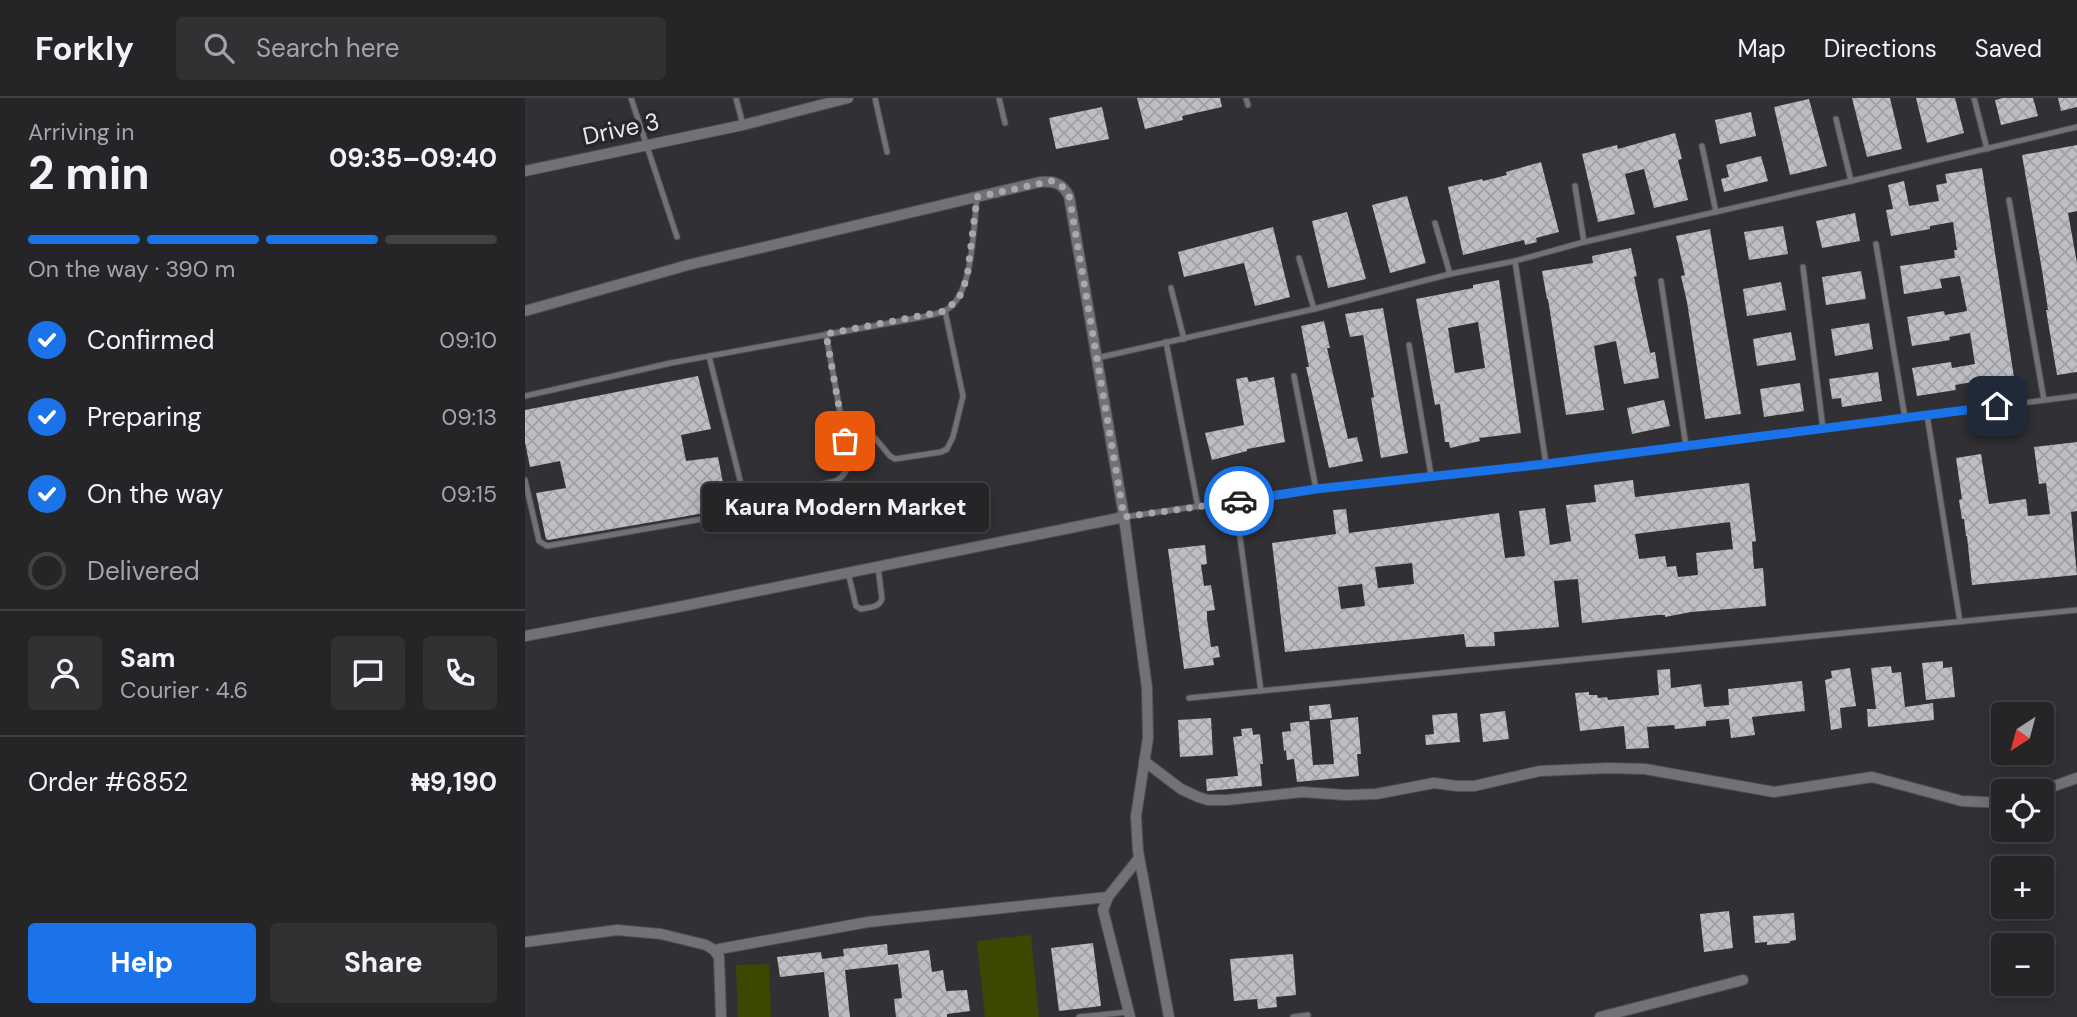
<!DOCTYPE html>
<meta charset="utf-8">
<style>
:root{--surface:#252528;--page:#313134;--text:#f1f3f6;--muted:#a3a5a8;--line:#424245;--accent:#1a73e8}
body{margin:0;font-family:"DM Sans",sans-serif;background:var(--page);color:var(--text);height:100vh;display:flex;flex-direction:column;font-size:26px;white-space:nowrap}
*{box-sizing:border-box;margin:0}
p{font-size:23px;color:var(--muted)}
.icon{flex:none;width:38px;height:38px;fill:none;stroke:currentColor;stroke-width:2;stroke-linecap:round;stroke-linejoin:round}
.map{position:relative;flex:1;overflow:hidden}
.details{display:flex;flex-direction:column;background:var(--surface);width:525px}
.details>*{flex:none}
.needle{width:46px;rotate:216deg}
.controls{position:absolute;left:1466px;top:604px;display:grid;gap:14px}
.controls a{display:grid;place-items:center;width:63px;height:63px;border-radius:7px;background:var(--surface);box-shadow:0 4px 18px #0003,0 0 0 2px var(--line);font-size:35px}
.pin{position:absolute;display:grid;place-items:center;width:60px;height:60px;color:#fff;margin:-30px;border-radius:14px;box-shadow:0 4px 10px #0006}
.courier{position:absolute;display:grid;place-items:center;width:70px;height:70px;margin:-35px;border:5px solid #1a73e8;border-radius:50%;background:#fff;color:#222;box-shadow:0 2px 9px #0007}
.bubble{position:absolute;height:49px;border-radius:7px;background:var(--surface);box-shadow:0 4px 18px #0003,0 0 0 2px var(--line);font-size:23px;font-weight:700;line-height:49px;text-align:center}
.summary em{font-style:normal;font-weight:700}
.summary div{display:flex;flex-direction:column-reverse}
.summary{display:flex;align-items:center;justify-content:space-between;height:119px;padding:0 28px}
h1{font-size:46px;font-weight:700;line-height:52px}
.bar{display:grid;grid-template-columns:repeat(4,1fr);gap:10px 7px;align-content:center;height:84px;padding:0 28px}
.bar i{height:9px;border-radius:5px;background:var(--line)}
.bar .on{background:var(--accent)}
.bar p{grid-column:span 4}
.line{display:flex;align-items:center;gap:18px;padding:0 28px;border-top:2px solid var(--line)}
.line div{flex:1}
.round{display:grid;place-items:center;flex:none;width:74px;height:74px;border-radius:7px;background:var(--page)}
ol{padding:0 28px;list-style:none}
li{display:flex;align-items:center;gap:21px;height:77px}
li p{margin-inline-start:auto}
li .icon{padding:7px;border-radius:50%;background:var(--accent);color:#fff;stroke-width:4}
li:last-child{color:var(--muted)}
li i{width:38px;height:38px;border:4px solid var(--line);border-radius:50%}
.action{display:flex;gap:14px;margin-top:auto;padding:14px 28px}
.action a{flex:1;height:80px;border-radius:7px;background:var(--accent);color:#fff;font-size:28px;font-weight:700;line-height:80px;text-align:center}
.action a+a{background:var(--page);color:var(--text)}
header{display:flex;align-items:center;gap:42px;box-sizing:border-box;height:98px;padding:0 35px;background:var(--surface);border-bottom:2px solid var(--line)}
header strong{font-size:33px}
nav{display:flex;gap:38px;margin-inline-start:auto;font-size:24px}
.search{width:490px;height:63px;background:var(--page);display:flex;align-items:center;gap:18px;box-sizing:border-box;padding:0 24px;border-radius:7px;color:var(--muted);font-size:26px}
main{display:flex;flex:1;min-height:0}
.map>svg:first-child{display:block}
</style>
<header>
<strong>Forkly</strong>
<div class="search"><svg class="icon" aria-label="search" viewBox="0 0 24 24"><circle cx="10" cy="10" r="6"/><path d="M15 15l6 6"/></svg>Search here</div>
<nav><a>Map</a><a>Directions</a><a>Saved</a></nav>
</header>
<main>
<section class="details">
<div class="summary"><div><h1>2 min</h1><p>Arriving in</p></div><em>09:35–09:40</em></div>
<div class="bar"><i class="on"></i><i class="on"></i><i class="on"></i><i></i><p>On the way · 390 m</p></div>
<ol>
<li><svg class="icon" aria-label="check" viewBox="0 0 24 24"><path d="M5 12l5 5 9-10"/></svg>Confirmed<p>09:10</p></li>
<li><svg class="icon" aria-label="check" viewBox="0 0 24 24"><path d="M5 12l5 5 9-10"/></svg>Preparing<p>09:13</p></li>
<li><svg class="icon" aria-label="check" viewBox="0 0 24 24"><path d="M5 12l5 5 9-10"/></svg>On the way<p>09:15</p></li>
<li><i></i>Delivered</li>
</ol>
<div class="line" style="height:126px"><a class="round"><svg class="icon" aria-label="person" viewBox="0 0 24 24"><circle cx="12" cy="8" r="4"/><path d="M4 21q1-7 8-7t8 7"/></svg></a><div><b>Sam</b><p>Courier · 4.6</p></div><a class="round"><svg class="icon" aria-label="chat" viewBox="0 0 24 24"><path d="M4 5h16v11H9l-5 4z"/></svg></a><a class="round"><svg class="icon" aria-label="phone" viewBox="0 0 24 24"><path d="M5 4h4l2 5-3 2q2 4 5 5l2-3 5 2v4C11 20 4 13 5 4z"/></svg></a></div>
<div class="line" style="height:91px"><div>Order #6852</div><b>₦9,190</b></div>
<div class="action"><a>Help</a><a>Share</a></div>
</section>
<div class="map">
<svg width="1552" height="919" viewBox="0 0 1552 919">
<defs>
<pattern id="building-cross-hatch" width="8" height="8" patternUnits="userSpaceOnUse" patternTransform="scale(1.75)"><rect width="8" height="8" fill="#bdbec3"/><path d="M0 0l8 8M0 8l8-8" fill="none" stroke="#9fa0a4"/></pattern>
</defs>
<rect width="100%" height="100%" fill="#313135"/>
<g fill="#3c4801">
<path d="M506,837L514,919H460L452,843Z"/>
<path d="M244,866L246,919H213L211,867Z"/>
</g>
<g fill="url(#building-cross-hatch)" fill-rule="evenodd">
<path d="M612,0H695L697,9L657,18L658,22L620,31Z"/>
<path d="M1327,0H1365L1377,51L1342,59Z"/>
<path d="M1391,0H1430L1439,35L1402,45Z"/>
<path d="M1478,0H1508L1513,18L1476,27L1470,2Z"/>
<path d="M1533,0H1552V9L1536,13Z"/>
<path d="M1284,1L1302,68L1265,77L1249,9Z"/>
<path d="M577,9L584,41L531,51L524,20Z"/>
<path d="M1226,14L1231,38L1195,46L1190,22Z"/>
<path d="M1150,35L1157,61L1153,62L1163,102L1129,110L1119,71L1100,76L1110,116L1073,124L1057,56L1092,47L1093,51Z"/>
<path d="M1552,47V113L1543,115L1552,165V274L1532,277L1521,212H1523L1517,172L1497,57Z"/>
<path d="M1236,58L1243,83L1199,94L1196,81L1204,79L1201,67Z"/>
<path d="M1016,64L1034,134L1011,140L1012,144L1000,147L999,142L938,157L923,89L957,81L958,83L982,77L981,74Z"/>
<path d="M1457,70L1490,286L1454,292L1453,283L1430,287L1431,292L1392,298L1387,270L1426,264L1427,270L1450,266L1445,235L1424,239L1425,242L1387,248L1382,219L1419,213L1420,217L1442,213L1435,178L1415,181L1417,190L1379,196L1375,168L1430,160L1429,152H1432L1428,124L1405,128V131L1366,138L1361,112L1368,111L1363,87L1379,83L1384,108L1401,105L1414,103L1411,87L1422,85L1420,76Z"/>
<path d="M882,98L901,165L865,175L847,107Z"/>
<path d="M822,114L841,181L803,190L787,123Z"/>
<path d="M1330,115L1335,143L1297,150L1291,123Z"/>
<path d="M1258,128L1263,156L1224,162L1219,134Z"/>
<path d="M748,129L765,199L730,208L719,165L659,179L653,154Z"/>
<path d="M1185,131L1216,316L1180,321L1162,204L1156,178L1160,177L1151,138Z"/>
<path d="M1106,150L1112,178L1109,179L1125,255L1130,254L1134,280L1099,286L1091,243L1069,248L1079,312L1041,317L1023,201H1022L1017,173L1068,165L1067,158Z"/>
<path d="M1336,173L1341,201L1301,207L1297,179Z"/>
<path d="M974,182L996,335L954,340L955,343L925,350L924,344H920L915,306L910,307L891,201L948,190V187ZM953,224L960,270L930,275L923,230Z"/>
<path d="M1256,184L1261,212L1222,218L1218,191Z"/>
<path d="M858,210L883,355L856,360L846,300L849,299L838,237L825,239L820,216Z"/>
<path d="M799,223L805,250H802L823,341L832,339L838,363L804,370L781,269H784L776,228Z"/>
<path d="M1344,225L1348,251L1310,258L1306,231Z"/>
<path d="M1266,234L1271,262L1232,268L1228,241Z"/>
<path d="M1353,274L1357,303L1317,309L1316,300L1307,301L1304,281Z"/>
<path d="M173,278L186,331L156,337L161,363L193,359L203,411L23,442L21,441L11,395L41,390L35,363L5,369L0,344V312Z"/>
<path d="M722,279L724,284L749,279L760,344L722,351V353L687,362L680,335L719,327L711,281Z"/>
<path d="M1275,285L1279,313L1239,319L1235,291Z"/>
<path d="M1139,302L1145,328L1107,336L1102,310Z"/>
<path d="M1552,344V413L1546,414L1552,477L1447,487L1442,438H1441L1439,421H1437L1434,402L1437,401L1431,360L1456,356L1464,406L1501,401L1503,418L1525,416L1521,385L1514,386L1509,349Z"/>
<path d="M1108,382L1110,399L1224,385L1231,443L1227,444L1229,471L1238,470L1241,508L1166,514L1140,519V517H1132L1057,525L1053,481L1029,483L1034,529L969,534L970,548L941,549L939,536L760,554L747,445L811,436L808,412L821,411L824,435L974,415L980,460L1000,458L994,413L1020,410L1025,447L1046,443L1041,407L1071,404L1069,387ZM1205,424L1208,451L1171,455L1173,477L1153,479L1151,468L1142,469L1140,458L1114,461L1110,436ZM887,465L889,486L853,490L850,469ZM837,486L840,508L816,511L813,489Z"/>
<path d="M680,447L682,466L676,467L679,488L686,487L690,512L682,513V521L686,549L693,548L695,559L688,560L689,567L659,571L643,451Z"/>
<path d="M1418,563V570L1427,569L1430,599L1401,602L1397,565Z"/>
<path d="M1366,568L1367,575L1376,574L1380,609L1408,605L1409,622L1343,629L1342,611H1351L1346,570Z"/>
<path d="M1325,570L1331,608L1315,610L1317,630L1306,632L1300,582L1307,580L1306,573Z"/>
<path d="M1145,571L1146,590L1176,586L1179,609L1204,607L1203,591L1277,583L1280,613L1227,619L1230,637L1206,640L1204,621L1181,623V628L1150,631L1149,627L1122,629L1124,650L1101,651L1099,628L1055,633L1050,595L1064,594V597H1072L1073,600L1082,599L1083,602L1134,597L1132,572Z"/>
<path d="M805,606L807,620L785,622L784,608Z"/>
<path d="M980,613L984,641L958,644L955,616Z"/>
<path d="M932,615L935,644L901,647L900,637L909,636L907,617Z"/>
<path d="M833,619L836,656H832L834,678L772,684L769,661L762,662L761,652L759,653L757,634L766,633L765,625L784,623L788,667L809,666L805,622Z"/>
<path d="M686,620L688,657L655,659L653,622Z"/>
<path d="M727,630L728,637L735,636L738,666H735L737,688L682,693L681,681L713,678L708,639L717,638L716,631Z"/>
<path d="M1204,813L1208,850L1179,854L1175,816Z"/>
<path d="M1269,815L1271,842L1265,843V845L1242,847V844L1230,845L1228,818Z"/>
<path d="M568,845L576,908L534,913L526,850Z"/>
<path d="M362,846L363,857L404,852L407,874L418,872L421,893L442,892L445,913L422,916V919H371L369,901L377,900L373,866L320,872L325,919H304L299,874L255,879L252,859L296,854L297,861L319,858L318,851Z"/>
<path d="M768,856L771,897L751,899L752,909L733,911L732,901L709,903L705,861Z"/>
</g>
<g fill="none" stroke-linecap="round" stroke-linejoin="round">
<defs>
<g id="service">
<path d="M106,0L152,139"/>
<path d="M211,0L218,27"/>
<path d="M350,0L362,54"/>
<path d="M474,0L480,25"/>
<path d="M721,0L723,7"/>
<path d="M1449,0L1462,51"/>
<path d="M1311,21L1326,83"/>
<path d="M1177,48L1191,114"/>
<path d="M1050,88L1059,144"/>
<path d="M1484,102L1519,302"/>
<path d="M910,125L925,176"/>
<path d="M1351,146L1380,320"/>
<path d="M774,160L789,211"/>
<path d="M990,163L1021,366"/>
<path d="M1278,169L1298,331"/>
<path d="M1136,183L1161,348"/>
<path d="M646,190L659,241"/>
<path d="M641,244L673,409"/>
<path d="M884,247L906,377"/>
<path d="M572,260L789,211L925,176L990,163L1059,144L1326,83L1552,29"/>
<path d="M769,278L791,391"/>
<path d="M0,298L146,265L392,220C400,218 411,217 419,213C449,200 448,129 452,100"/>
<path d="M1402,317L1435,524"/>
<path d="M317,323L339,327L365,358L370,361L416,354L422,351L428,339L438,298L420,213"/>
<path d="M0,382L14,443L22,448L206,416C215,412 218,408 219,398L184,258"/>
<path d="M710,403L736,593"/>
<path d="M218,405L311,383C319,378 322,373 324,364L301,236"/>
<path d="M599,419L791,391L1021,366L1552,298"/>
<path d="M323,474L331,508L336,511C344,509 354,510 357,501L353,469"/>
<path d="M664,600L1552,512"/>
<path d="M554,919L604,914"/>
<path d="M768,919L783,917"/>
</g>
<g id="minor">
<path d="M0,73L218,27L323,0"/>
<path d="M0,213L163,167L515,84C529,83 537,85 544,98L599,419L622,590L623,640L611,718L613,753L644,919"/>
<path d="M0,538L153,509L599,419"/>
<path d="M619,663L656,691L673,699L683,702H702L777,694L821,697L851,696L909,685L932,688H949L1015,673L1083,670L1120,671L1249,694L1347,679L1437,703L1479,705"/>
<path d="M1515,693L1552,680"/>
<path d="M0,844L92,832L136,836L181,847L189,852L194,859L196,919"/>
<path d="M189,852L343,824L583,799"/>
<path d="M605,919L578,812L583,799L614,760"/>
<path d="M1075,919L1218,882"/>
</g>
</defs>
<use href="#service" stroke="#4f4f52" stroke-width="7"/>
<use href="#minor" stroke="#4f4f52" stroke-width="12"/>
<use href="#service" stroke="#717276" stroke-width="5"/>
<use href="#minor" stroke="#717276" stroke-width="10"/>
</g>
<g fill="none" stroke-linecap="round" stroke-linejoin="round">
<path stroke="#a8a8ab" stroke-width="7" stroke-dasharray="0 12.6" d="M320,343L301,236L420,213L434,200L442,180L452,99L527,83L535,86L544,97L599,419L714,403"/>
<path stroke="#1a73e8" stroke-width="9" d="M714,403L791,391L1021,366L1472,308"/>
</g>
<g text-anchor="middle" stroke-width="7" stroke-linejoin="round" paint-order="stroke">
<g font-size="24" fill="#e8e8ea" stroke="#27272b">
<text transform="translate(96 31) rotate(-12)" y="8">Drive 3</text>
</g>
</g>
</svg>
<div class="controls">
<a><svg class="needle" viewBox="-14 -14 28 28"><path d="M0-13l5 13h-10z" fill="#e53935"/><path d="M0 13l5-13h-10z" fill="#a3a5a8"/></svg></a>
<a><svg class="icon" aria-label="locate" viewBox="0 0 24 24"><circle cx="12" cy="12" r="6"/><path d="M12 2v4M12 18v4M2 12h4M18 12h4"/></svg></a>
<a>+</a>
<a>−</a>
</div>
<div class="pin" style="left:320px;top:343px;background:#ea580c"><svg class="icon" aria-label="bag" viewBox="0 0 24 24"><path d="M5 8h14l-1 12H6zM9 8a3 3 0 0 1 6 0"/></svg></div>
<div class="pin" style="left:1472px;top:308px;background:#1f2937"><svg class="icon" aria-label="home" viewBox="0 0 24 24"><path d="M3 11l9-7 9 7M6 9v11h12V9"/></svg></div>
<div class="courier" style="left:714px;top:403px"><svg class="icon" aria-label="car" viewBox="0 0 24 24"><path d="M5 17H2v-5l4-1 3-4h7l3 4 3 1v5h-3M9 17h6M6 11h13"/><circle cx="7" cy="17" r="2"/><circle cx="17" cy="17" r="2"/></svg></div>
<div class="bubble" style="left:177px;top:385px;width:287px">Kaura Modern Market</div>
</div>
</main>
